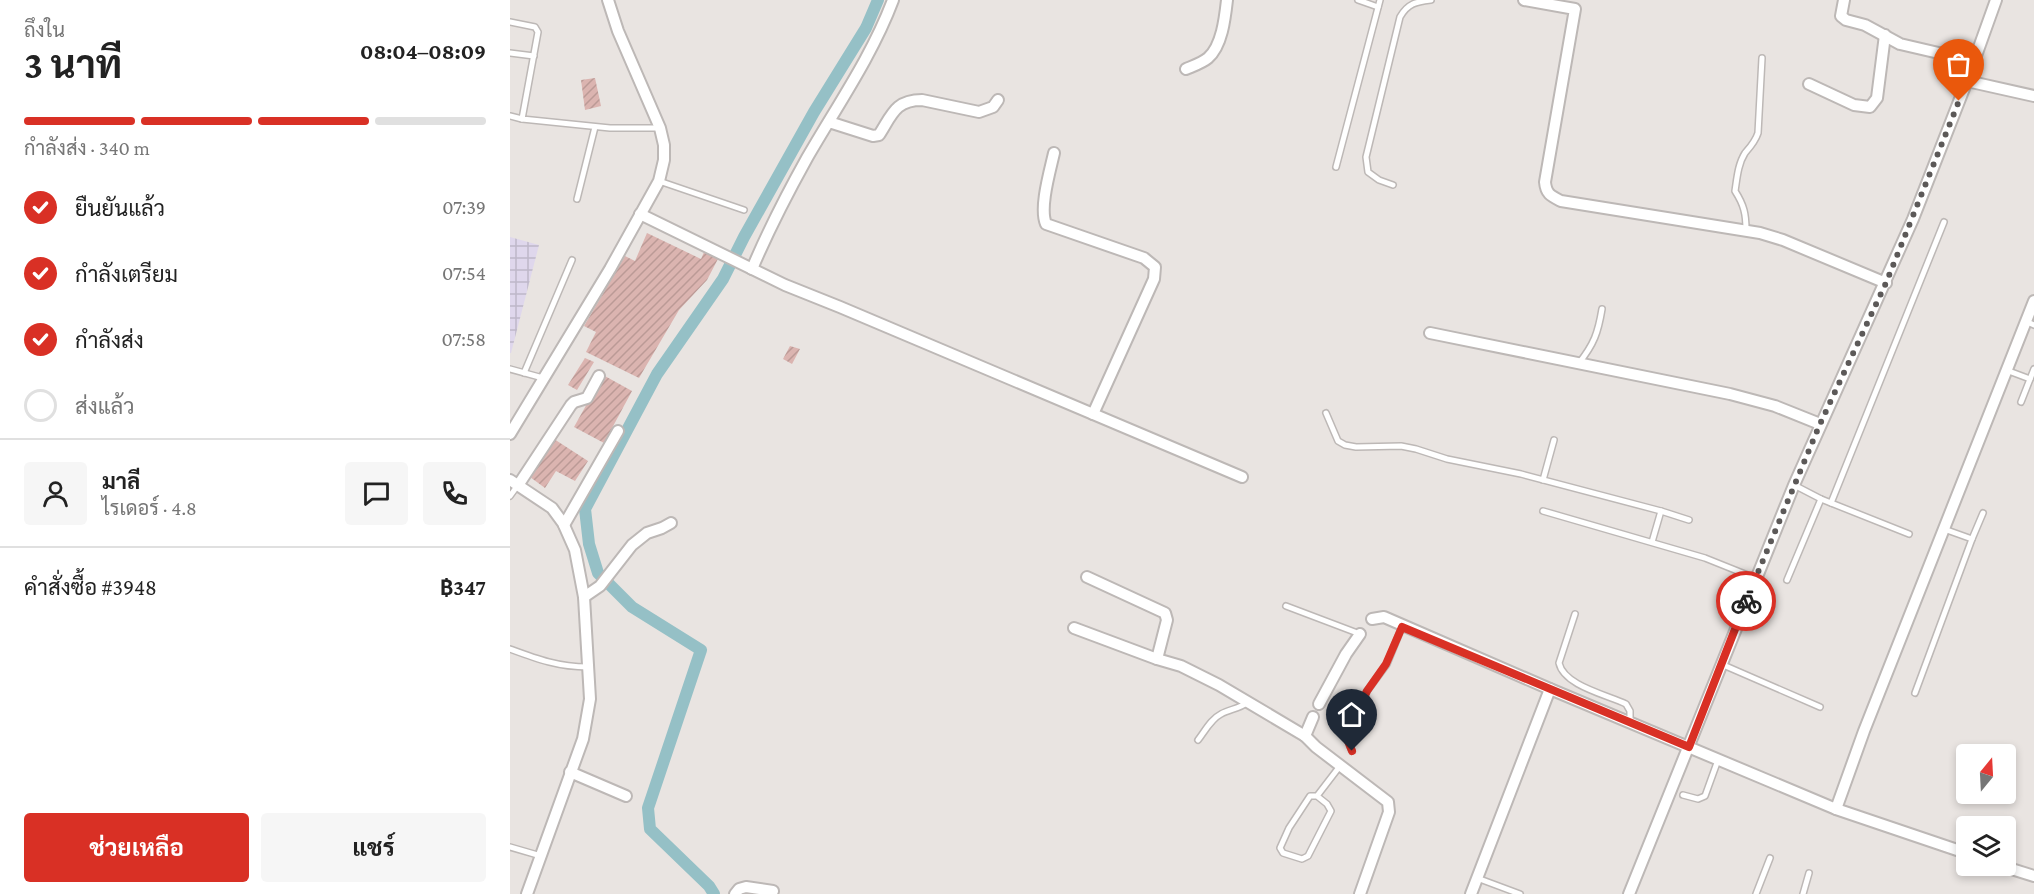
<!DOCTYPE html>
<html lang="th">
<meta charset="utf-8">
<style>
:root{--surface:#fff;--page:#f6f6f6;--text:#222;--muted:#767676;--line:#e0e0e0;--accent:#d93025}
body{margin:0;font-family:"Crimson Pro",Sarabun,serif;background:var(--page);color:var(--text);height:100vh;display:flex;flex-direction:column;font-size:22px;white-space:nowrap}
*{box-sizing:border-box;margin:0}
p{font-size:20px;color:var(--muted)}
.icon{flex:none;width:33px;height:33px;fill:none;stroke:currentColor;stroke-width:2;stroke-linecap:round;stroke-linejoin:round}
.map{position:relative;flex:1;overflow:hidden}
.side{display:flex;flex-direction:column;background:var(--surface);width:510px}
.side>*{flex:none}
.needle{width:39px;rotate:18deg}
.fabs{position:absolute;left:1446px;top:744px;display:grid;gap:12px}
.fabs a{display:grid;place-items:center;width:60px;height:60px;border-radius:6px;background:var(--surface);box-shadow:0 3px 9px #0003;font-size:30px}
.pin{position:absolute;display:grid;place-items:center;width:51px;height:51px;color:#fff;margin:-62px -26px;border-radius:50% 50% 50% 0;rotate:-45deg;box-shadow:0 0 6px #0007}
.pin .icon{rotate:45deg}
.courier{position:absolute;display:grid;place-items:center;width:60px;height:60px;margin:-30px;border:4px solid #d93025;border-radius:50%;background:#fff;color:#222;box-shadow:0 2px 8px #0007}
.head em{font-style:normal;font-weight:700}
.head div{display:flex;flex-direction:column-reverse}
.head{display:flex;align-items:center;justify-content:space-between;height:102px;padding:0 24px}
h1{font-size:39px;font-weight:700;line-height:45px}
.bar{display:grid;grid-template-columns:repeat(4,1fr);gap:9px 6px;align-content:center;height:72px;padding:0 24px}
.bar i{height:8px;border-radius:4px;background:var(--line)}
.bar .active{background:var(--accent)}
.bar p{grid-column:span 4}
.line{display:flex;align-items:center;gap:15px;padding:0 24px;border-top:2px solid var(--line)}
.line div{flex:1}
.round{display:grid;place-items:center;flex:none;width:63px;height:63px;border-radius:6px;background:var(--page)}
ol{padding:0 24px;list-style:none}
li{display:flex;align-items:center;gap:18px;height:66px}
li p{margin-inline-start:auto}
li .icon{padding:6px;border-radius:50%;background:var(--accent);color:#fff;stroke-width:4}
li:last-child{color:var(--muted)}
li i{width:33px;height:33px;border:3px solid var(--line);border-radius:50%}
.action{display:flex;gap:12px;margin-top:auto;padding:12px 24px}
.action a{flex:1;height:69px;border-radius:6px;background:var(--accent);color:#fff;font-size:24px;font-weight:700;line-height:69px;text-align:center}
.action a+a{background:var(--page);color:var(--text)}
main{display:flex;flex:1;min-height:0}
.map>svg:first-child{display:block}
</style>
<main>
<section class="side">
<div class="head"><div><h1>3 นาที</h1><p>ถึงใน</p></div><em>08:04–08:09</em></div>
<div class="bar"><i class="active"></i><i class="active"></i><i class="active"></i><i></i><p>กำลังส่ง · 340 m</p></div>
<ol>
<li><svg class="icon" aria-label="check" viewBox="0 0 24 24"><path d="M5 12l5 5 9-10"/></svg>ยืนยันแล้ว<p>07:39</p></li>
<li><svg class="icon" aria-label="check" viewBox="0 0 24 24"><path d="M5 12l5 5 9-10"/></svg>กำลังเตรียม<p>07:54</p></li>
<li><svg class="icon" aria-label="check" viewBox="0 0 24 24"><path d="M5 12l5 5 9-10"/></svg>กำลังส่ง<p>07:58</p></li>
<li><i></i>ส่งแล้ว</li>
</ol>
<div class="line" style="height:108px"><a class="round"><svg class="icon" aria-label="person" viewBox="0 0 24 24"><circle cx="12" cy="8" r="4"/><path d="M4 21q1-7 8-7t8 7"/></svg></a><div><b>มาลี</b><p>ไรเดอร์ · 4.8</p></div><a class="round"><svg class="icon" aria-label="chat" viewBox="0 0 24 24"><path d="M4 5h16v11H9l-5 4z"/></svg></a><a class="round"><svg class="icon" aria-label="phone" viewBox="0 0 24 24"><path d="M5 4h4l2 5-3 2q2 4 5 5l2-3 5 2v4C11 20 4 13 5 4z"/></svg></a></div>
<div class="line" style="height:78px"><div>คำสั่งซื้อ #3948</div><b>฿347</b></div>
<div class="action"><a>ช่วยเหลือ</a><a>แชร์</a></div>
</section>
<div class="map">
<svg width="1524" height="894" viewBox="0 0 1524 894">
<defs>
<pattern id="industrial-grid" width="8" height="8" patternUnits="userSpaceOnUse" patternTransform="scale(1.5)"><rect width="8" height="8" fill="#dfd7ec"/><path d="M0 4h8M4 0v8" fill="none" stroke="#beb7c9"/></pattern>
<pattern id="building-hatch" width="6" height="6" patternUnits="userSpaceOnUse" patternTransform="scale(1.5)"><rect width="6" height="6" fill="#dbb4b0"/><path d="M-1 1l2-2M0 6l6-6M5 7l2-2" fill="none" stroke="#bb9a96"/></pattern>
</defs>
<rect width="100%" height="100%" fill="#e9e4e1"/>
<path fill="url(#industrial-grid)" d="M0,237L29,245L1,353H0Z"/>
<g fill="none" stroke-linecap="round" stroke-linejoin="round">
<path stroke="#95c0c6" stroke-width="12" d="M204,894L199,886L140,829L138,808L191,650L122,607L88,573L79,544L75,509L147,374L213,279L234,237L304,112L356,28L368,0"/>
</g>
<g fill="url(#building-hatch)">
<path d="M85,78L91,106L75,110L71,80Z"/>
<path d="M137,233L191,259L195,250L209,257L197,280L169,310L129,378L76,352L86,332L74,326L115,256L125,261Z"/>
<path d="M280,346L290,349L282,364L273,359Z"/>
<path d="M75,358L84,362L67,390L58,385Z"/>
<path d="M93,375L122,391L94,443L64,427Z"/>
<path d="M44,439L78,461L65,481L46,471L35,488L20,477Z"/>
</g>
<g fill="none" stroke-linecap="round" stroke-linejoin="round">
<defs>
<g id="lane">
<path d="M848,0L868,7"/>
<path d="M0,22L25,27L28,32L12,119L100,128H149"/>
<path d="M0,53L24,56"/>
<path d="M0,116L12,119"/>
<path d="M826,167L870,0"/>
<path d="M149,181L234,210"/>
<path d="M883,185L869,180L858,172L856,157L890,17C898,3 906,2 921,0"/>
<path d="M67,199L85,127"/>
<path d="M1236,230C1236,214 1234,205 1225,191C1227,178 1228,164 1235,153C1241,146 1245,142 1248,133L1252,58"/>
<path d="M1515,321L1524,325"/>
<path d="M1069,363C1084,344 1088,333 1092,309"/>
<path d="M0,369L33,378"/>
<path d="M1496,370L1520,379"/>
<path d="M14,373L62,260"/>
<path d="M1511,402L1524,369"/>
<path d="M816,413L828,441L835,445L846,447L891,446L906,449L937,459L1011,474L1151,511L1142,542"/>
<path d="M1033,480L1044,440"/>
<path d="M1284,485L1311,499L1399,534"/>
<path d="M0,496L8,485"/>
<path d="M1321,503L1434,222"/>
<path d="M1033,511L1195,558L1245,578"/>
<path d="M1151,511L1179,520"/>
<path d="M1462,539L1473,513"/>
<path d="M1277,580L1311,499"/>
<path d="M776,606L850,634"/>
<path d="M1065,614L1049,663C1054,686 1098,695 1116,704L1120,711V722"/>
<path d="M0,649C27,659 48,667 78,667"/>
<path d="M1211,664L1310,707"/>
<path d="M1405,693L1462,539L1434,529"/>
<path d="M688,740C695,731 701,719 711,714C720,709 729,709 738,702"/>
<path d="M842,751L836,736L857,691L877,664L892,627"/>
<path d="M1173,795L1188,799L1195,796L1208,760"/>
<path d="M807,796L817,804L821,811L798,856L792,859L773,853L770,848L779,828L800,796H807L830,766"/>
<path d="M0,847L31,856"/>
<path d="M967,878L1010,894"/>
<path d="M1246,894L1260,858"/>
<path d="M1293,894L1299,873"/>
</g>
<g id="street">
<path d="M1014,0L1065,9L1035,182C1036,194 1041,196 1051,201L1250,233L1273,240L1376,283"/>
<path d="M1334,0L1331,16L1336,20L1355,25L1390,44L1433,54L1462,69"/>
<path d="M676,69C683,66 692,63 698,58C712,46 715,18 717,0"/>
<path d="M1457,81L1524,96"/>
<path d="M1299,84L1344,105L1360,107L1367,98L1375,35"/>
<path d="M319,122L363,136L369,135C382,115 385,100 412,100L469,112L483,107L488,100"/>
<path d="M544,153C540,171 529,208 536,224L634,258L645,267L644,279L583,414"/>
<path d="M130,214L275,285L330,307L732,477"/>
<path d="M242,269C258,231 277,194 297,158C327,106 362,56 383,0"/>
<path d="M920,333L1220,394L1265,406L1310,424"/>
<path d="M0,434L100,269L149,181L154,160V145L150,128L108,31L98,0"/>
<path d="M0,480L42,508L53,523L65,550L74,597L80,699L73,739L17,894"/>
<path d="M9,484L61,405L64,402L77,398L89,376"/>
<path d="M54,525L108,431"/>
<path d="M577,577L655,613L657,620L647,659"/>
<path d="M74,597L90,586L122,545L137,533L152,528L161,523"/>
<path d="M862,619L874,617L1040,689L1326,809L1456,853"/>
<path d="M564,628L647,659L671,666L709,685L795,736L806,747L878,802L879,812L850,894"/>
<path d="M809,704L836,654L850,634"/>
<path d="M795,736L803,717"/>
<path d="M60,772L116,796"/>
<path d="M1326,809L1354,731L1524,301"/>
<path d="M1492,866L1524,876"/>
<path d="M225,894L229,889L236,887L263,891"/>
<path d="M961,894L1040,689"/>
<path d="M1119,894L1284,485L1403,219L1457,81L1486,0"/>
</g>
</defs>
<use href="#lane" stroke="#bdb8b6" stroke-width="8"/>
<use href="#street" stroke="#bdb8b6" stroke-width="14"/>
<use href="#lane" stroke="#fff" stroke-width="5"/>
<use href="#street" stroke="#fff" stroke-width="10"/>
</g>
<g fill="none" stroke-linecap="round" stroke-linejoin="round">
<path stroke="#5c5958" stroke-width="6" stroke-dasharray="0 10.8" d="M1236,601L1310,424L1376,283L1449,101"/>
<path stroke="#d93025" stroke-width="8" d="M842,751L836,736L857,691L876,664L892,627L1179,747L1236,601"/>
</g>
</svg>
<div class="fabs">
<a><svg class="needle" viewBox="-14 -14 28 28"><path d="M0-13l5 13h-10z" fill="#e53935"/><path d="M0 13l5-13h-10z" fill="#767676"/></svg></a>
<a><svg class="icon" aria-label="layers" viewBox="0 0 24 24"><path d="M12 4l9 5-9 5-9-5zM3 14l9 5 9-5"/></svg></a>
</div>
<div class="pin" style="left:1449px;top:101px;background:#ea580c"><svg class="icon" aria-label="bag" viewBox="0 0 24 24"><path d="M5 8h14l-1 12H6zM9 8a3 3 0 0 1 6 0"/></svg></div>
<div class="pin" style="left:842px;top:751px;background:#1f2937"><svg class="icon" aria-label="home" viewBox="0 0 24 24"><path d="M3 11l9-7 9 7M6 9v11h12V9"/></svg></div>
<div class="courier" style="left:1236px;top:601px"><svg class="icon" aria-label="bike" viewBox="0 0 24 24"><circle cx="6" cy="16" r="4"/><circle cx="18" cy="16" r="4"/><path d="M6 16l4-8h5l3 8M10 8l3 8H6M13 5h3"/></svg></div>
</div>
</main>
